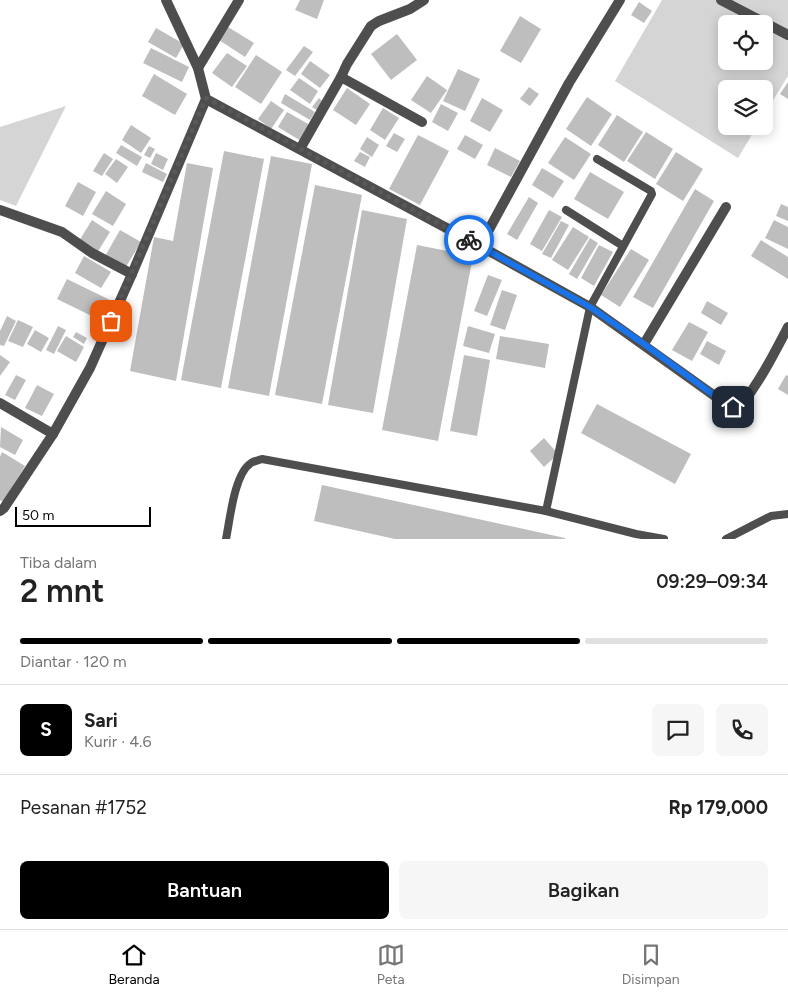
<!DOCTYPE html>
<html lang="id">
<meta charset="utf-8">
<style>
:root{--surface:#fff;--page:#f6f6f6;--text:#222;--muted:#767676;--line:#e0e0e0;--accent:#000}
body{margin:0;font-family:Figtree,sans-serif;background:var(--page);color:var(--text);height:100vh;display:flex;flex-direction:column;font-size:19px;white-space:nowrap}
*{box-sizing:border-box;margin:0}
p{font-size:16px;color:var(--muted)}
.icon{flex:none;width:28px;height:28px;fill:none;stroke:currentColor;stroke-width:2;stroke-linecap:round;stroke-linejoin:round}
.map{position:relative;height:539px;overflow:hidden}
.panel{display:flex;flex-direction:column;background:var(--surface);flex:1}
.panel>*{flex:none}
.buttons{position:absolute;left:718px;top:15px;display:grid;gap:10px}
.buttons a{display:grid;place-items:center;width:55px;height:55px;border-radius:8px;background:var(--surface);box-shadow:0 2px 12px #0003;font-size:25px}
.scale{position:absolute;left:15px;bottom:12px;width:136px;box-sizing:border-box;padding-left:5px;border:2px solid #000;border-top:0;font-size:14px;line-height:18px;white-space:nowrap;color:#000;-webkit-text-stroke:4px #fff;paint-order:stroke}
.pin{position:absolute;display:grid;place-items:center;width:42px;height:42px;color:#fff;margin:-21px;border-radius:10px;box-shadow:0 2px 8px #0006}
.courier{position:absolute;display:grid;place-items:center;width:50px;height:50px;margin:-25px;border:4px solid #1a73e8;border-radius:50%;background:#fff;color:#222;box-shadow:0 1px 6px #0007}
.head em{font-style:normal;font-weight:600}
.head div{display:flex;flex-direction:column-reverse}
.head{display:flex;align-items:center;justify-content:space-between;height:85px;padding:0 20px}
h1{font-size:32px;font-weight:600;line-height:38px}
.bar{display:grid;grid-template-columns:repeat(4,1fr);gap:8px 5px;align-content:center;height:60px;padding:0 20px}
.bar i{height:6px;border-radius:4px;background:var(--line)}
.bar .on{background:var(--accent)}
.bar p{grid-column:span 4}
.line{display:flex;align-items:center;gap:12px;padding:0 20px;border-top:1px solid var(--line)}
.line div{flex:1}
.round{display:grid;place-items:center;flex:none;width:52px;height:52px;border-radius:8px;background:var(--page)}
.action{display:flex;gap:10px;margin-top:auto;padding:10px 20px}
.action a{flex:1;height:58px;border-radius:8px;background:var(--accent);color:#fff;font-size:20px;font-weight:600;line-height:58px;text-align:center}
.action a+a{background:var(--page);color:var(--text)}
.tabs{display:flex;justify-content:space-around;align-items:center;height:70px;border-top:1px solid var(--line);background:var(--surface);font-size:14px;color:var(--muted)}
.tabs a{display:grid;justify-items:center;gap:2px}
.tabs .on{color:var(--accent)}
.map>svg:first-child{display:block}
</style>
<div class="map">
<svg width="788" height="539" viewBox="0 0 788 539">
<rect width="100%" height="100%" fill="#fff"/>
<g fill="#d5d5d5" fill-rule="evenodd">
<path d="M662,0H788V76L764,115V89H726V126H757L738,158L615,81ZM726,24H764V61H726Z"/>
<path d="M66,106L16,206L0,200V127Z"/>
</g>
<g fill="#bebebe">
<path d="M300,0H324L317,19L295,10Z"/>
<path d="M639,2L652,11L644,23L631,15Z"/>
<path d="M520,16L541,29L521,63L500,51Z"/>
<path d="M228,27L254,43L245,57L219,40Z"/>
<path d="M156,28L184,44L176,58L148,42Z"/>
<path d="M397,34L417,60L391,80L371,54Z"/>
<path d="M304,46L313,52L295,76L286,70Z"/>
<path d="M151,48L189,67L182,82L143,63Z"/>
<path d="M227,53L247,66L232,87L212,73Z"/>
<path d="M256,55L282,72L261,104L235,87Z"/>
<path d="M310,61L330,75L320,88L301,74Z"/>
<path d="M458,69L480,79L465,111L443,101Z"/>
<path d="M154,74L187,94L175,115L142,96Z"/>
<path d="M427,76L447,90L431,113L411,100Z"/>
<path d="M299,78L318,91L310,104L290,90Z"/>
<path d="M788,82V99L780,94Z"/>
<path d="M529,87L539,94L530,106L520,99Z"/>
<path d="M347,88L370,104L356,125L333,110Z"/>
<path d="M285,94L315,112L310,120L281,103Z"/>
<path d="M587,97L612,114L591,146L566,129Z"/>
<path d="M319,98L324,103L318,111L312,107Z"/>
<path d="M482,98L503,110L490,132L470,121Z"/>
<path d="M271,101L284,110L271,129L258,119Z"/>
<path d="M441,104L458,113L448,131L432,122Z"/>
<path d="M383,108L399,118L385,140L370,130Z"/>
<path d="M287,112L310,125L301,141L278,127Z"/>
<path d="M617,115L643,132L624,162L598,145Z"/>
<path d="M131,125L151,138L141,153L122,140Z"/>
<path d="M646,132L673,149L655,179L627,161Z"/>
<path d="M394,133L405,139L397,152L386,146Z"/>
<path d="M418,135L449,151L420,205L389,189Z"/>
<path d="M465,135L483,145L475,159L457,149Z"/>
<path d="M367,137L379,145L372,157L360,149Z"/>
<path d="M565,137L591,154L574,180L548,163Z"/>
<path d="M121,145L142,157L137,166L116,153Z"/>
<path d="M149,146L155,149L150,158L144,155Z"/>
<path d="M495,148L520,161L511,177L487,165Z"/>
<path d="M224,151L264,159L221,388L181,380Z"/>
<path d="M360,152L370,157L365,167L354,161Z"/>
<path d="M676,152L703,169L683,201L656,184Z"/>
<path d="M104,153L113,159L102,176L93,171Z"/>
<path d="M156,153L168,159L163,170L151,164Z"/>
<path d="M271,156L312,164L269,396L228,388Z"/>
<path d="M116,159L128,167L117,183L105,174Z"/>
<path d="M146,163L167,174L163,182L142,172Z"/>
<path d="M187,163L213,168L176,381L130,371L154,237L173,241Z"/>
<path d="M542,168L564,181L553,198L532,185Z"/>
<path d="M590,172L624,192L608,219L574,199Z"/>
<path d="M78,182L96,192L83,216L65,206Z"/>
<path d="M315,185L362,195L322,404L275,395Z"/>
<path d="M695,189L714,201L653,308L633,297Z"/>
<path d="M106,191L126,204L113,226L92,214Z"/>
<path d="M529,197L538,203L517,240L507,234Z"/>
<path d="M781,204L788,207V221L776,216Z"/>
<path d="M362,210L407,219L373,413L328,405Z"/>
<path d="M549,210L562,217L542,251L530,244Z"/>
<path d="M92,220L110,232L97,253L79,241Z"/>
<path d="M774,220L788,227V249L765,238Z"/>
<path d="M561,221L569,225L551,258L542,254Z"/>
<path d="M573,227L589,237L568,270L552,260Z"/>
<path d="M120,230L141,242L124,270L104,258Z"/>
<path d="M590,238L598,243L577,279L569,274Z"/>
<path d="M761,240L788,257V279L751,256Z"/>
<path d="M417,245L473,256L438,441L382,430Z"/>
<path d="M599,245L613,252L594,286L581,278Z"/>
<path d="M631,249L649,260L620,307L601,295Z"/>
<path d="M84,256L111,272L101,288L75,273Z"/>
<path d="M488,275L502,280L487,316L474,311Z"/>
<path d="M67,279L110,300L100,320L57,299Z"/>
<path d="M502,290L517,295L505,330L490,325Z"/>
<path d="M707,301L728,313L721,325L701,313Z"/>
<path d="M7,316L16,321L4,346L0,345V331Z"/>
<path d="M18,320L33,327L23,347L8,341Z"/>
<path d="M689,322L708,332L692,361L672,350Z"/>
<path d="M58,326L66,330L54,354L46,350Z"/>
<path d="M468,326L495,334L489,353L463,346Z"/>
<path d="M35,330L49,338L41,352L27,344Z"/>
<path d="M76,332L87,338L84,344L73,337Z"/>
<path d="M66,336L84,347L76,362L57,351Z"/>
<path d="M500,336L549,344L545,368L496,359Z"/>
<path d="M707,341L726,351L719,365L700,354Z"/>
<path d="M0,355L10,362L0,376Z"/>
<path d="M464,355L490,360L477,436L450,431Z"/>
<path d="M16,375L26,380L15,400L5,395Z"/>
<path d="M786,375L788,376V395L778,389Z"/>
<path d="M37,385L54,394L42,416L25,408Z"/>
<path d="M597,404L691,454L675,484L581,433Z"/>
<path d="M1,427L23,440L15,455L0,447Z"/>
<path d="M544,438L558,454L544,467L530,451Z"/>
<path d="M2,452L25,466L3,502L0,500V457Z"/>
<path d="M322,485L565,538V539H395L314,521Z"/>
</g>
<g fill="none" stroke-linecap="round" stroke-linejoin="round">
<g stroke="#4e4e4e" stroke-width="8">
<path d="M566,210L623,246"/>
<path d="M546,511L590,307L652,194L651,191L597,159"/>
<path d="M226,539C230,520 234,474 251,463C254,461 259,460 262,459L546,511L636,534L664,539"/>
<path d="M726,539L771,516L788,514"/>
</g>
<g stroke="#4e4e4e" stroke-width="10">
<path d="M166,0L198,68L206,99L480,246L590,307L726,404L739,408C759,383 773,356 788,327"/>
<path d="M721,0L788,35"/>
<path d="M198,68L239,0"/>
<path d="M422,122L341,77L347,64L371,26L379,21L410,9L424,0"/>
<path d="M300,149L341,77"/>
<path d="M0,210L62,232L92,253L132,274"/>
<path d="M480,246L569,83L620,0"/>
<path d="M644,344L726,207"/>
<path d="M0,403L53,434"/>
<path d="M0,511L4,508L53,434L90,368L132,274L206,99"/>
</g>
</g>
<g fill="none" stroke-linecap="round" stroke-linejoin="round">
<path stroke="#595959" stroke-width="5" stroke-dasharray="0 9" d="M111,321L206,98L469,240"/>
<path stroke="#1a73e8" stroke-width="6" d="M469,240L590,307L644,344L726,404L733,407"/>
</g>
</svg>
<div class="buttons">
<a><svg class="icon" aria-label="locate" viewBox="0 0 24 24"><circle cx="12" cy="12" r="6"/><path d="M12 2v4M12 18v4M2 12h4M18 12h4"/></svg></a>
<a><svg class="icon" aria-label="layers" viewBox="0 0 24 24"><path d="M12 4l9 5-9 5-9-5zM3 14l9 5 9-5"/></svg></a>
</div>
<div class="scale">50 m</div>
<div class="pin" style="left:111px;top:321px;background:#ea580c"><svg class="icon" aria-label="bag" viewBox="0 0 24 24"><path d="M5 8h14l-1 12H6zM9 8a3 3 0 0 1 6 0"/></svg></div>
<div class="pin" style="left:733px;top:407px;background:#1f2937"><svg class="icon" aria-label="home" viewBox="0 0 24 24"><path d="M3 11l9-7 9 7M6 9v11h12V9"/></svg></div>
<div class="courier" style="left:469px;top:240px"><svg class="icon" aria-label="bike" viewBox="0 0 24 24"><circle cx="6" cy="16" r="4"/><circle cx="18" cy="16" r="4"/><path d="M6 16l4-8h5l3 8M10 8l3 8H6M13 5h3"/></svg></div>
</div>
<section class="panel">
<div class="head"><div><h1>2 mnt</h1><p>Tiba dalam</p></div><em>09:29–09:34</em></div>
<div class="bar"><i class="on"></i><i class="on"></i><i class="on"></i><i></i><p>Diantar · 120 m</p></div>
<div class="line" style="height:90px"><b class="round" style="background:var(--accent);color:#fff">S</b><div><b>Sari</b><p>Kurir · 4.6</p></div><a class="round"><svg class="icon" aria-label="chat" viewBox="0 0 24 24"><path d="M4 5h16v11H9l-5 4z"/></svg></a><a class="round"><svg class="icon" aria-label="phone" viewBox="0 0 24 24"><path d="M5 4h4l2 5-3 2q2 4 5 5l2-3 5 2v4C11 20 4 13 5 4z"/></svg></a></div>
<div class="line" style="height:65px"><div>Pesanan #1752</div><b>Rp 179,000</b></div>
<div class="action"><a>Bantuan</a><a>Bagikan</a></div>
</section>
<nav class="tabs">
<a class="on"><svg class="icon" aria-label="home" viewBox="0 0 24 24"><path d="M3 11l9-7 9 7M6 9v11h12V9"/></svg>Beranda</a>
<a><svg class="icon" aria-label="map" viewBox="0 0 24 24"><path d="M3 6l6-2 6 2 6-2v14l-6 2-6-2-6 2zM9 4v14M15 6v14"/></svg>Peta</a>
<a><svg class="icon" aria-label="saved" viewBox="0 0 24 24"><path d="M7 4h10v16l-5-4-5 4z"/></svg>Disimpan</a>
</nav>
